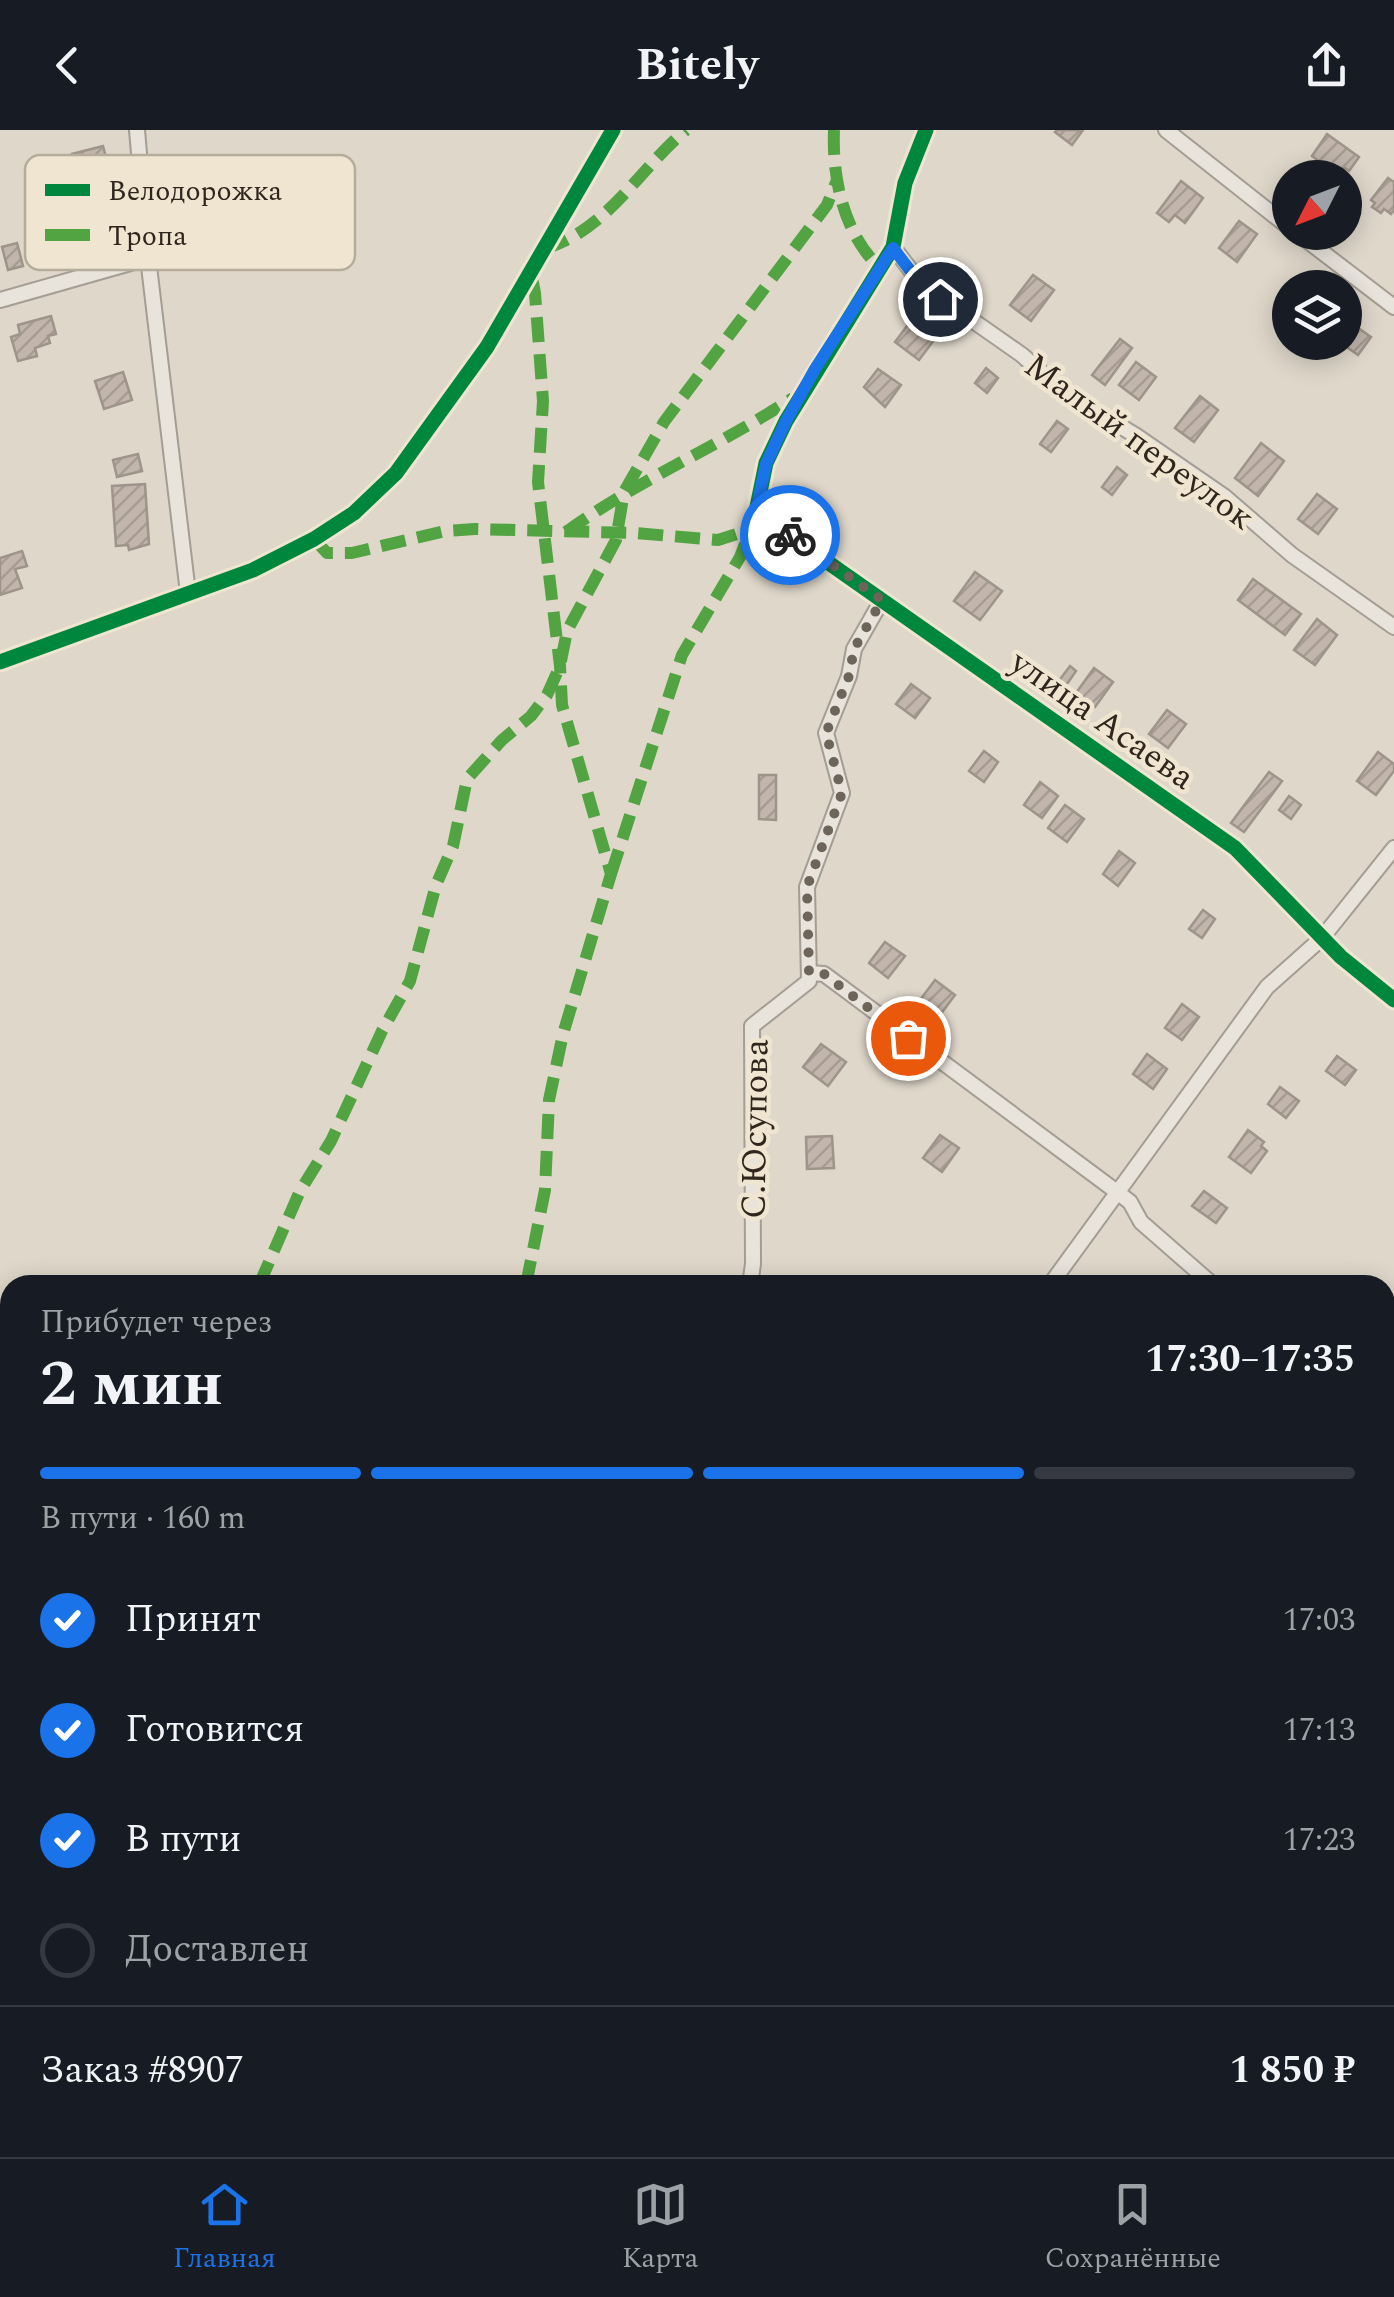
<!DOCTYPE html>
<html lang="ru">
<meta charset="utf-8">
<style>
:root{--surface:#171b24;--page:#20242c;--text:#f1f3f6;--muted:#9ea1a6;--line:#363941;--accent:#1a73e8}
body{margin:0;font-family:Spectral,serif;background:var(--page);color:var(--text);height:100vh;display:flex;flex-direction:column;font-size:38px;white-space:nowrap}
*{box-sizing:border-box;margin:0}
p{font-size:32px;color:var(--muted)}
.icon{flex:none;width:55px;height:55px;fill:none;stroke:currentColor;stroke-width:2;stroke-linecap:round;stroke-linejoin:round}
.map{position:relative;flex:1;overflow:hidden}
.side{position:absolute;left:0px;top:1145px;width:1395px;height:882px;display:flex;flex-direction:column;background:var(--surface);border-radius:30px 30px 0 0;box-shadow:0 5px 25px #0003}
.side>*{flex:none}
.needle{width:65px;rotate:228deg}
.buttons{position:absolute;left:1272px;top:30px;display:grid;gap:20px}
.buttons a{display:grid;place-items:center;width:90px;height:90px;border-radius:50%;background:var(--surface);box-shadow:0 5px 25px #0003;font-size:50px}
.pin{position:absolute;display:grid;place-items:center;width:85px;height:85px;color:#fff;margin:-42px;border:5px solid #fff;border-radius:50%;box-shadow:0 2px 10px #0007}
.courier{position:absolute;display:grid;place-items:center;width:100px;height:100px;margin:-50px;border:8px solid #1a73e8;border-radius:50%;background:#fff;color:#222;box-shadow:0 2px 12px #0007}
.overview em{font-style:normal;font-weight:700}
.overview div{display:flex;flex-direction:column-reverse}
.overview{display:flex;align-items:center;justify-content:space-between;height:170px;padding:0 40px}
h1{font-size:65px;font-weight:700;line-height:75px}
.bar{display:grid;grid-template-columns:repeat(4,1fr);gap:15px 10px;align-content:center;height:120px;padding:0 40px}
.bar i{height:12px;border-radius:8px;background:var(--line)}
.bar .on{background:var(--accent)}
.bar p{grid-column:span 4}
.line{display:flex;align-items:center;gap:25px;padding:0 40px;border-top:2px solid var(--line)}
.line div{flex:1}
ol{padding:0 40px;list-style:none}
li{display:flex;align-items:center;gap:30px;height:110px}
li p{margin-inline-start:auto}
li .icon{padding:10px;border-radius:50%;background:var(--accent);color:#fff;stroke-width:4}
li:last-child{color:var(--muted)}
li i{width:55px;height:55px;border:5px solid var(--line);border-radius:50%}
header{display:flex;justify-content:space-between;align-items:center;height:130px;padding:0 40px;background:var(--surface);font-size:45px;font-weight:700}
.tab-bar{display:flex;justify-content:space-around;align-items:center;height:140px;border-top:2px solid var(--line);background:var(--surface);font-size:28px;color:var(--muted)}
.tab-bar a{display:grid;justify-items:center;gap:5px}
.tab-bar .on{color:var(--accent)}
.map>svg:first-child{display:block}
</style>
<header><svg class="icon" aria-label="back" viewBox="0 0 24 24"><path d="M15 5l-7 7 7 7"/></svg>Bitely<svg class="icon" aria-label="share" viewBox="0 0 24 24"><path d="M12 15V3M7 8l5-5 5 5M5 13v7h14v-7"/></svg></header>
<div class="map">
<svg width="1394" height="2027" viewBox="0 0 1394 2027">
<defs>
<pattern id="farmland-rules" width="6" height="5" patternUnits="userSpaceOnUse" patternTransform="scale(2.5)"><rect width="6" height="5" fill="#ddd4bc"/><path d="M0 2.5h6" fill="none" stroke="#beb6a1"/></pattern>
<pattern id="forest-firs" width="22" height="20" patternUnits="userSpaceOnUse" patternTransform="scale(2.5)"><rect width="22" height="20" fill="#ceccae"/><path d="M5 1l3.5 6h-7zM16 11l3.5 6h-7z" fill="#b1af95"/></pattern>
<pattern id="building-hatch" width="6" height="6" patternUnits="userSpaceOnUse" patternTransform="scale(2.5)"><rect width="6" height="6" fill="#c2b6ac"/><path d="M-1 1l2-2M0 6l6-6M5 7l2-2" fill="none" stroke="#a79c94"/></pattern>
</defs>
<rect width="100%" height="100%" fill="#dfd7ca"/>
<path fill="url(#farmland-rules)" d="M0,1260L10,1264V1707L0,1723Z"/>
<path fill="url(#forest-firs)" d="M119,2018H233L228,2027H114Z"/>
<g fill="url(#building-hatch)" stroke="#9e948a" stroke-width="2.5">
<path d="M1057,0H1083L1072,15L1055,2Z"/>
<path d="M1327,4L1359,27L1349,41L1345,38L1339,46L1312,26Z"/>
<path d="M103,16L110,43L86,50L83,37L76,39L72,24Z"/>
<path d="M1388,48L1394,52V80L1391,84L1384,79L1381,83L1372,77L1375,73L1371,70Z"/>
<path d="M1181,51L1203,68L1185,93L1175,85L1169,92L1157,83Z"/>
<path d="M1239,91L1257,104L1237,132L1219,118Z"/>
<path d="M17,113L23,136L8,140L2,117Z"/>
<path d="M1033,145L1054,160L1031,191L1010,175Z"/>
<path d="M916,184L940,202L919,230L895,212Z"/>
<path d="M51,186L56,204L48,206L50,213L35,218L37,226L18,231L11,207L20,204L18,195Z"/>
<path d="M1354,195L1371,207L1358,225L1341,213L1345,212Z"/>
<path d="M1120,209L1132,218L1105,255L1092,245Z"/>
<path d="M1136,232L1156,247L1139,270L1119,255Z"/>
<path d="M986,238L998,248L987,263L975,253Z"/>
<path d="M878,239L901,255L885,277L864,257Z"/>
<path d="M123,242L132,270L104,279L95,251Z"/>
<path d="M1200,266L1218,280L1194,312L1175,298Z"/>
<path d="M1057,291L1068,299L1051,322L1040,314Z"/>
<path d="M1261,313L1284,331L1258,366L1235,348Z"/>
<path d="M138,324L142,341L117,347L113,330Z"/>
<path d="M1117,337L1127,345L1112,365L1102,357Z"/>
<path d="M145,354L149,414L129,420L128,415L116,416L112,356Z"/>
<path d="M1317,364L1337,379L1318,404L1298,389Z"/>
<path d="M22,421L27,436L15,439L22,458L0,465V428Z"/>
<path d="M975,442L1002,461L980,490L954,471Z"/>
<path d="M1253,449L1301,484L1285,505L1238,470Z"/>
<path d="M1317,489L1337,505L1315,535L1294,520Z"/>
<path d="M1070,536L1076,541L1065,557L1058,552Z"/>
<path d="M1094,538L1113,552L1095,577L1076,563Z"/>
<path d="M911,554L930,568L915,588L896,574Z"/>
<path d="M1167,580L1186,594L1168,618L1149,604Z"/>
<path d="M984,621L998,632L984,652L969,641Z"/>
<path d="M1378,622L1394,634V641L1376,665L1357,651Z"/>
<path d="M1269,642L1282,651L1244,702L1231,693Z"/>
<path d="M759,645H776V690L759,689Z"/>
<path d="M1040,652L1058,666L1042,688L1024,675Z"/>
<path d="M1289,666L1301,675L1291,689L1279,680Z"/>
<path d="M1065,675L1084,689L1067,712L1048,698Z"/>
<path d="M1119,721L1135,733L1118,756L1103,744Z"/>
<path d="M1203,780L1215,789L1202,808L1189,799Z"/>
<path d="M885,812L905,826L888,848L869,833Z"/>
<path d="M935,850L955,865L940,885L920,870Z"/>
<path d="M1182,874L1199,887L1182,910L1165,898Z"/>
<path d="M821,914L846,932L828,956L803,937Z"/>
<path d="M1147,924L1167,939L1153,959L1133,944Z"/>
<path d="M1337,926L1356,940L1345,955L1326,941Z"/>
<path d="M1280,957L1299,971L1286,988L1268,974Z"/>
<path d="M1248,1000L1264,1012L1261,1016L1267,1021L1251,1043L1229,1027Z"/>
<path d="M940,1005L959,1018L942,1042L923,1028Z"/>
<path d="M832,1006L834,1038L807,1039L806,1007Z"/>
<path d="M1204,1061L1227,1078L1216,1093L1192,1076Z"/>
<path d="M1385,1594L1394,1601V1620L1385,1633Z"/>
<path d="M726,2018H747L740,2027H732L724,2021Z"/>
</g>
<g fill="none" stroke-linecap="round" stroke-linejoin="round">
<defs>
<g id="street">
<path d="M137,0L148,128L188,463"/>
<path d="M926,0L905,53L893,117L786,291L766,333L756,382L1235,718L1341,827L1394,870"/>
<path d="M1166,0L1290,98"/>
<path d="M1296,102L1394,177"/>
<path d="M893,117L922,155L1022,225L1064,263L1135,305L1225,367L1292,425L1394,497"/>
<path d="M0,170L148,128"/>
<path d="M0,532L253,440L314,409L354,383L396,343L487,217L613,0"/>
<path d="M809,843L824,844L1117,1062L1130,1072L1141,1092L1213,1155"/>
<path d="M750,1155L753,1134L752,896L809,851L807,757L842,663L826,603L849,546L854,519L882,470"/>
<path d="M1050,1155L1267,857L1322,808L1394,718"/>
<path d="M1385,1299L1394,1306"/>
<path d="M1385,1727L1394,1715"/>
<path d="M581,2018V2027"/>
<path d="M651,2018L664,2027"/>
<path d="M1253,2018L1266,2027"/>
<path d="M1159,2027L1166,2018"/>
</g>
</defs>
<use href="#street" stroke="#a49d94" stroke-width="18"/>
<use href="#street" stroke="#e8e3db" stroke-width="14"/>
<g stroke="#52a341" stroke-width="12" stroke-dasharray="25 12" stroke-linecap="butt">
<path d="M834,0C832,49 844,104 880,138"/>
<path d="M544,119C608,100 638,40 686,0"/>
<path d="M566,402C638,350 719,316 793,268"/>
<path d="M314,409L327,423H352L445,401L475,399L635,403L718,410L752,399"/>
<path d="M611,744L682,525L740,427L754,391"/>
<path d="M259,1155L300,1061L331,1011L382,901L410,851L436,755L453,716L467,649L502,610L531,586L547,565L560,536L567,501L616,410L624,362L664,292L827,75L837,50"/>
<path d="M526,1155L545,1060L549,970L563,904L611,744L562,575L560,536L538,352L543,271L535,163L531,143"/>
<path d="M0,1762L10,1745"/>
<path d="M343,2027L345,2018"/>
</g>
<defs>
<g id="cycleway">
<path d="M926,0L905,53L893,117L786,291L766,333L756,382L1235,718L1341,827L1394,870"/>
<path d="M0,532L253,440L314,409L354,383L396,343L487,217L613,0"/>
</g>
</defs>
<use href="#cycleway" stroke="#efe5d1" stroke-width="21"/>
<use href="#cycleway" stroke="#00873e" stroke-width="15"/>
</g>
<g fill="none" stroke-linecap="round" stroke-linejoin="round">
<path stroke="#6d645a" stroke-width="10" stroke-dasharray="0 18" d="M790,405L882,470L854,519L849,546L826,603L842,663L807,757L809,843L824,844L908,908"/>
<path stroke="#1a73e8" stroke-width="12" d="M790,405L756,382L766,334L786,291L815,239L893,118L922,156L940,169"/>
</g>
<g text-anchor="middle" stroke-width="9" stroke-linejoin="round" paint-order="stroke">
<g font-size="35" fill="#30261e" stroke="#efe5d1">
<text transform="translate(1140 311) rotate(36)" y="12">Малый переулок</text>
<text transform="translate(1103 589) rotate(35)" y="12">улица Асаева</text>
<text transform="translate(754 999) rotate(-89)" y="12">С.Юсупова</text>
</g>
</g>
<rect x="25" y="25" width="330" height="115" rx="15" fill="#efe5d1" stroke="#b6ac9b" stroke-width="2.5"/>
<rect x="45" y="54" width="45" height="12" fill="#00873e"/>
<rect x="45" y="99" width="45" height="12" fill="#52a341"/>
<g font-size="28" fill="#30261e">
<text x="108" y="70">Велодорожка</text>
<text x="108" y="115">Тропа</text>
</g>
</svg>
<div class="buttons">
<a><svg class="needle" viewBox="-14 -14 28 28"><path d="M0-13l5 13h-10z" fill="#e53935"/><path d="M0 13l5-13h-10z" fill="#9ea1a6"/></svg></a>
<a><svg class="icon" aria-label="layers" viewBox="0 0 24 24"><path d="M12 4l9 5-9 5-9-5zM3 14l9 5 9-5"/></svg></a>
</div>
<div class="pin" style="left:908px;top:908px;background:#ea580c"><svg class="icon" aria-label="bag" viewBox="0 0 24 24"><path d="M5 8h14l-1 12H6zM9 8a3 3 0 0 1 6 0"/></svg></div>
<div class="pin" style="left:940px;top:169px;background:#1f2937"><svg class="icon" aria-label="home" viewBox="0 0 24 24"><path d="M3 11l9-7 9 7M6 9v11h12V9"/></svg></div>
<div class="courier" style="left:790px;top:405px"><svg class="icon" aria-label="bike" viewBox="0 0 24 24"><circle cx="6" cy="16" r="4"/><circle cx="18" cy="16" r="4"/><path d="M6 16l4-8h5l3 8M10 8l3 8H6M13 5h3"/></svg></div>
<section class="side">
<div class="overview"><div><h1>2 мин</h1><p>Прибудет через</p></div><em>17:30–17:35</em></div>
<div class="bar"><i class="on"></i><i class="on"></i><i class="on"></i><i></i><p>В пути · 160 m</p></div>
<ol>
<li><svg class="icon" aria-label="check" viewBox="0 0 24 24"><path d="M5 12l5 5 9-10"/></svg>Принят<p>17:03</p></li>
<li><svg class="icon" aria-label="check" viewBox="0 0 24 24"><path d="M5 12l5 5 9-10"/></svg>Готовится<p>17:13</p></li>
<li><svg class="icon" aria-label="check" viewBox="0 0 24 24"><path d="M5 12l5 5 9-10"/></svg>В пути<p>17:23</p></li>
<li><i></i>Доставлен</li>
</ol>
<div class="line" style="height:130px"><div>Заказ #8907</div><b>1 850 ₽</b></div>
</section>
</div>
<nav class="tab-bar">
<a class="on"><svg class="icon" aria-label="home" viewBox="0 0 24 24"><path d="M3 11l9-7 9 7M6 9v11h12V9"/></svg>Главная</a>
<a><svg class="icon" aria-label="map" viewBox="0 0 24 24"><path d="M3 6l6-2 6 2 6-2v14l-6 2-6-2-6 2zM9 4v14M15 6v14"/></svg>Карта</a>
<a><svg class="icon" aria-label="saved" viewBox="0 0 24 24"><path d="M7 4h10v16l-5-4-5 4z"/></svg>Сохранённые</a>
</nav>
